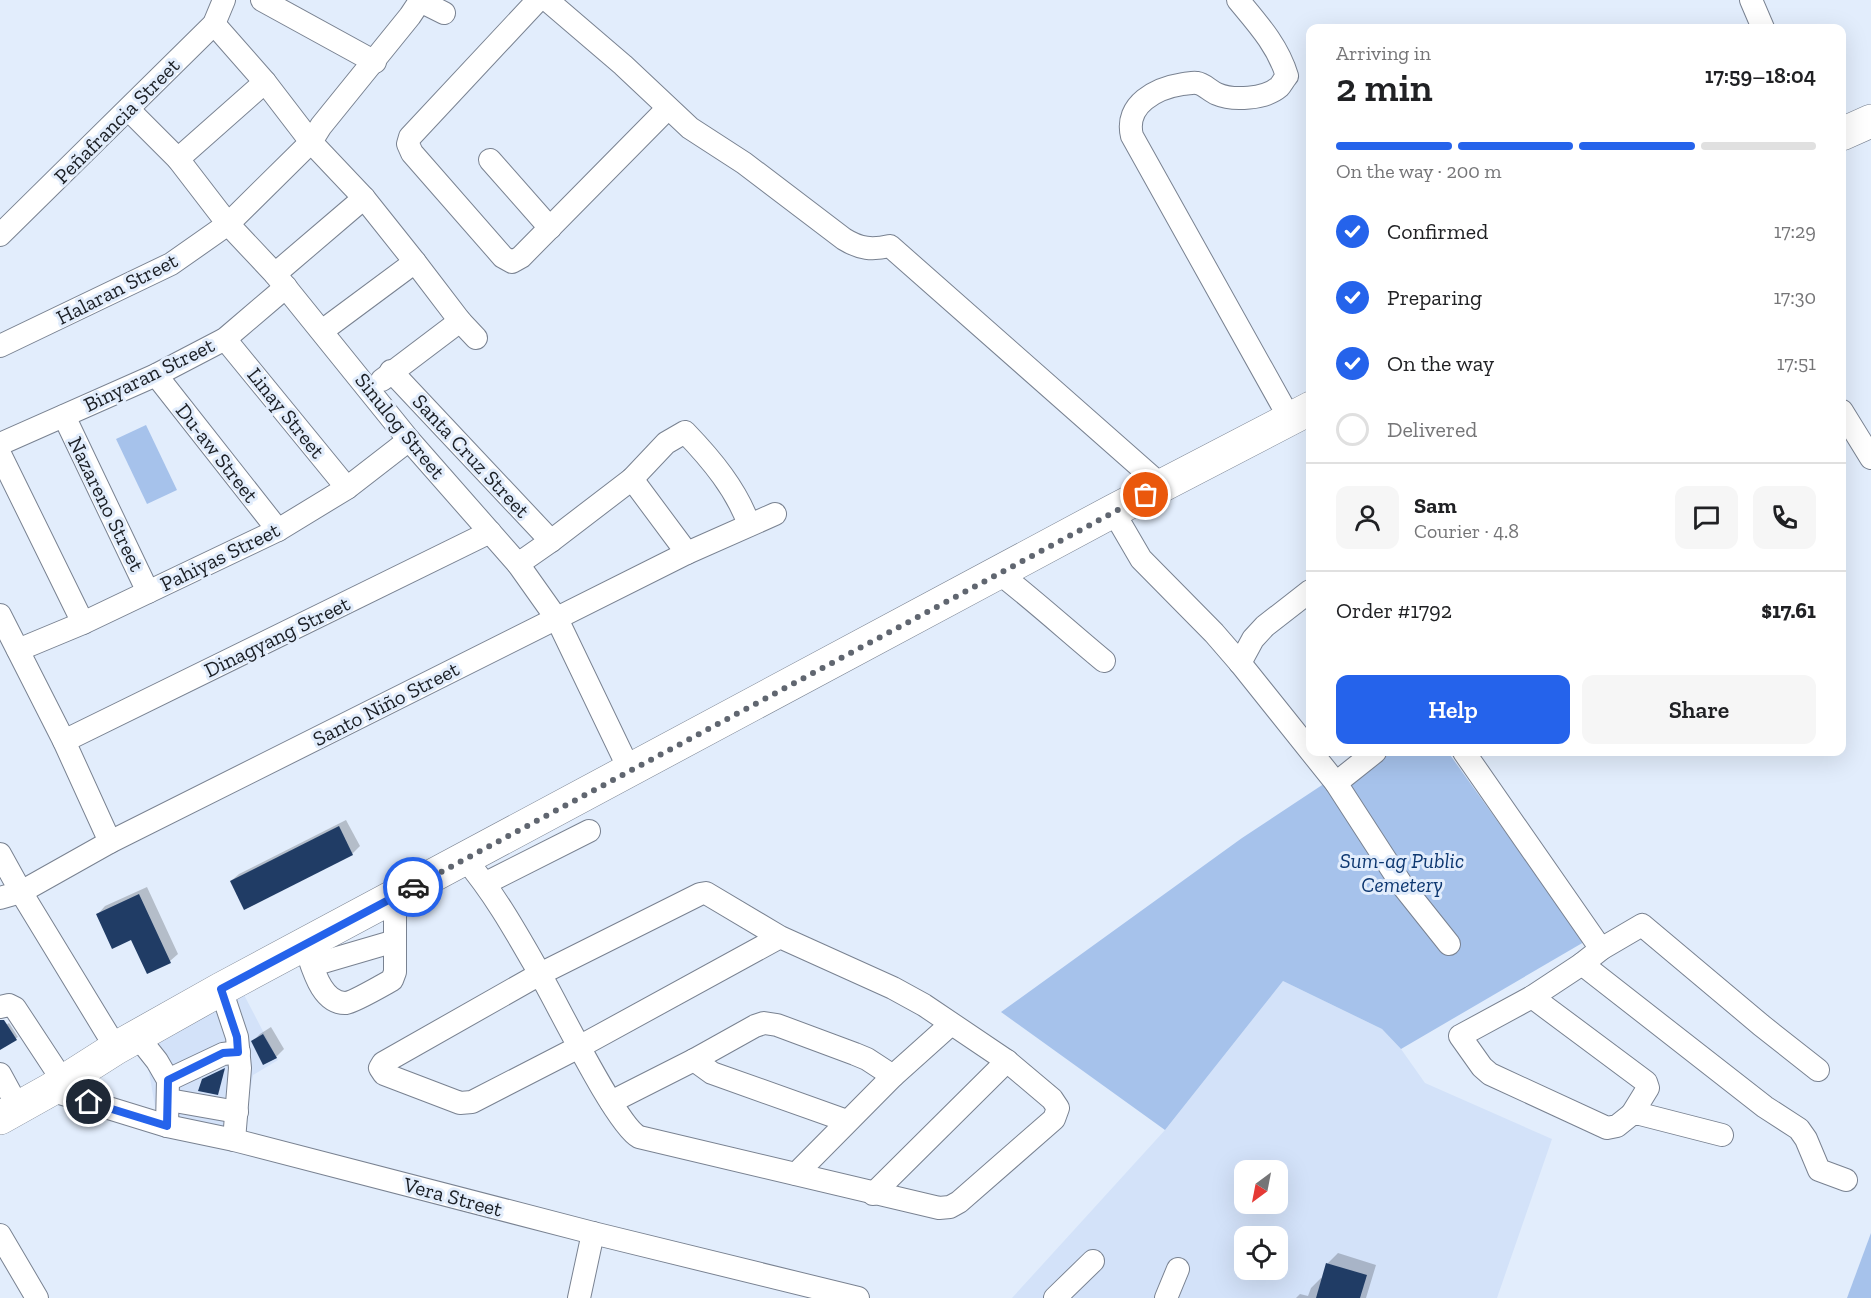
<!DOCTYPE html>
<meta charset="utf-8">
<style>
:root{--surface:#fff;--page:#f6f6f6;--text:#202124;--muted:#757577;--line:#e0e0e0;--accent:#2563eb}
body{margin:0;font-family:"Zilla Slab",serif;background:var(--page);color:var(--text);height:100vh;display:flex;flex-direction:column;font-size:22px;white-space:nowrap}
*{box-sizing:border-box;margin:0}
p{font-size:20px;color:var(--muted)}
.icon{flex:none;width:33px;height:33px;fill:none;stroke:currentColor;stroke-width:2;stroke-linecap:round;stroke-linejoin:round}
.map{position:relative;flex:1;overflow:hidden}
.details{position:absolute;left:1306px;top:24px;width:540px;height:732px;display:flex;flex-direction:column;background:var(--surface);border-radius:12px;box-shadow:0 6px 24px #0002}
.details>*{flex:none}
.needle{width:39px;rotate:212deg}
.controls{position:absolute;left:1234px;top:1160px;display:grid;gap:12px}
.controls a{display:grid;place-items:center;width:54px;height:54px;border-radius:12px;background:var(--surface);box-shadow:0 6px 24px #0002;font-size:30px}
.pin{position:absolute;display:grid;place-items:center;width:51px;height:51px;color:#fff;margin:-26px;border:3px solid #fff;border-radius:50%;box-shadow:0 2px 6px #0007}
.courier{position:absolute;display:grid;place-items:center;width:60px;height:60px;margin:-30px;border:4px solid #2563eb;border-radius:50%;background:#fff;color:#222;box-shadow:0 2px 8px #0007}
.summary em{font-style:normal;font-weight:600}
.summary div{display:flex;flex-direction:column-reverse}
.summary{display:flex;align-items:center;justify-content:space-between;height:102px;padding:0 30px}
h1{font-size:39px;font-weight:600;line-height:45px}
.bar{display:grid;grid-template-columns:repeat(4,1fr);gap:9px 6px;align-content:center;height:72px;padding:0 30px}
.bar i{height:8px;border-radius:4px;background:var(--line)}
.bar .current{background:var(--accent)}
.bar p{grid-column:span 4}
.line{display:flex;align-items:center;gap:15px;padding:0 30px;border-top:2px solid var(--line)}
.line div{flex:1}
.round{display:grid;place-items:center;flex:none;width:63px;height:63px;border-radius:12px;background:var(--page)}
ol{padding:0 30px;list-style:none}
li{display:flex;align-items:center;gap:18px;height:66px}
li p{margin-inline-start:auto}
li .icon{padding:6px;border-radius:50%;background:var(--accent);color:#fff;stroke-width:4}
li:last-child{color:var(--muted)}
li i{width:33px;height:33px;border:3px solid var(--line);border-radius:50%}
.primary-button{display:flex;gap:12px;margin-top:auto;padding:12px 30px}
.primary-button a{flex:1;height:69px;border-radius:12px;background:var(--accent);color:#fff;font-size:24px;font-weight:600;line-height:69px;text-align:center}
.primary-button a+a{background:var(--page);color:var(--text)}
.map>svg:first-child{display:block}
</style>
<div class="map">
<svg width="1871" height="1298" viewBox="0 0 1871 1298">
<rect width="100%" height="100%" fill="#e2edfc"/>
<g fill="#d3e2f9" fill-rule="evenodd">
<path d="M1283,981L1382,1029L1401,1049L1425,1083L1552,1139L1497,1298H1012L1165,1130ZM1245,1170H1278V1203H1245ZM1245,1236H1278V1269H1245Z"/>
<path d="M242,991L278,1060L253,1075L242,1134L156,1112L145,1049Z"/>
</g>
<g fill="#a6c2eb">
<path d="M146,425L177,490L147,504L116,439Z"/>
<path d="M1372,752H1448L1584,942L1401,1049L1382,1029L1283,981L1165,1130L1001,1012L1242,838Z"/>
<path d="M1871,1233V1298H1847Z"/>
</g>
<g fill="#0003">
<path d="M346,820L360,846L352,854L231,881L239,874Z"/>
<path d="M147,887L178,954L170,961L147,972L132,938L98,914L105,906Z"/>
<path d="M9,1023L18,1037L0,1048V1029Z"/>
<path d="M271,1027L284,1049L276,1057L253,1041L260,1034Z"/>
<path d="M1338,1253L1376,1265L1366,1298H1296L1300,1294L1308,1296L1311,1288L1321,1278L1323,1279L1328,1263Z"/>
</g>
<g fill="#203c65">
<path d="M339,826L353,855L244,910L230,881Z"/>
<path d="M139,894L171,963L147,974L131,940L112,949L96,914Z"/>
<path d="M0,1020H4L17,1040L0,1050Z"/>
<path d="M263,1034L277,1058L263,1065L251,1041Z"/>
<path d="M225,1068L218,1095L198,1091L202,1079Z"/>
<path d="M1326,1263L1367,1275L1360,1298H1316Z"/>
</g>
<g fill="none" stroke-linecap="round" stroke-linejoin="round">
<defs>
<g id="minor">
<path d="M262,0L375,62"/>
<path d="M538,0L410,137L408,144L412,153L503,257L512,262L521,257L668,108"/>
<path d="M547,0L623,65L690,128L744,163L844,239C860,249 872,250 890,246L1162,486"/>
<path d="M1238,0C1258,24 1278,46 1287,76C1284,79 1282,84 1279,87C1265,99 1233,101 1217,94C1210,91 1204,84 1197,83C1193,82 1187,84 1183,84C1157,88 1124,104 1132,136L1290,419"/>
<path d="M1751,0L1763,28"/>
<path d="M420,1L444,13"/>
<path d="M214,24L265,82L311,142L364,198L415,262L460,321L476,338"/>
<path d="M129,110L178,159L228,224L275,274L409,440L518,564L557,619L630,771"/>
<path d="M178,159L265,82"/>
<path d="M490,160L550,228"/>
<path d="M0,235L214,24L224,0"/>
<path d="M275,274L364,198"/>
<path d="M322,331L415,262"/>
<path d="M225,339L347,488"/>
<path d="M0,346L171,264L228,224L311,142L321,126L410,16L420,1L419,0"/>
<path d="M391,371L551,541"/>
<path d="M156,375L278,530"/>
<path d="M382,380L460,321"/>
<path d="M1842,411L1871,458"/>
<path d="M64,416L148,592"/>
<path d="M0,444L156,375L225,339L286,287"/>
<path d="M0,454L83,623"/>
<path d="M632,479L687,553"/>
<path d="M1113,511L1141,559L1214,633L1240,663L1336,783L1402,885L1449,944"/>
<path d="M518,564L551,541L632,479L666,443L685,432C711,459 737,490 749,525"/>
<path d="M999,573C1035,601 1069,632 1104,661"/>
<path d="M0,615L64,741L110,842"/>
<path d="M18,650L83,623L278,530L347,488L409,440"/>
<path d="M1240,663L1253,639L1265,626L1310,591"/>
<path d="M64,741L490,532"/>
<path d="M1464,752L1601,949"/>
<path d="M1336,783L1375,752"/>
<path d="M0,854L21,892L116,1048"/>
<path d="M465,859C495,894 517,934 540,974C557,1003 616,1125 639,1137L939,1208L950,1207L959,1202L1054,1119L1058,1108L1052,1099L1007,1061L924,1005L893,988L780,937L706,893L700,894L540,974L383,1063L380,1068L384,1074L460,1103L472,1102L579,1047L780,937"/>
<path d="M486,883L589,831"/>
<path d="M0,898L21,892L110,842L687,553L775,514"/>
<path d="M305,946C312,964 320,1004 346,1003C354,1002 383,985 392,980L395,972V897"/>
<path d="M1582,964L1765,1107L1799,1129L1806,1139L1819,1170L1846,1180"/>
<path d="M313,965L395,941"/>
<path d="M221,989L237,1037L240,1068L234,1140"/>
<path d="M1532,997L1646,1082L1648,1088L1632,1114"/>
<path d="M0,1007L9,1005L15,1008L63,1081"/>
<path d="M138,1037L157,1061L168,1080L167,1126"/>
<path d="M694,1060L712,1073L847,1121"/>
<path d="M0,1074L18,1107"/>
<path d="M168,1080L223,1054L239,1052"/>
<path d="M50,1090L167,1126L234,1140L593,1233L858,1298"/>
<path d="M169,1100L237,1112"/>
<path d="M611,1102L694,1060L755,1026L764,1023L777,1025L855,1054L867,1059L893,1076"/>
<path d="M1722,1135L1640,1114H1632L1617,1126L1607,1128L1490,1074L1482,1067L1460,1036L1532,997L1582,964L1601,949L1642,925L1761,1025L1818,1070"/>
<path d="M796,1174L893,1076L951,1024"/>
<path d="M873,1194L1007,1061"/>
<path d="M0,1235L37,1298"/>
<path d="M579,1298L593,1233"/>
<path d="M1055,1298L1093,1261"/>
<path d="M1166,1298L1178,1269"/>
</g>
<g id="highway">
<path d="M1842,134L1871,121"/>
<path d="M0,1118L50,1090L116,1048L221,989L1113,511L1311,408"/>
</g>
</defs>
<use href="#minor" stroke="#798291" stroke-width="24"/>
<use href="#highway" stroke="#798291" stroke-width="34"/>
<use href="#minor" stroke="#fff" stroke-width="22"/>
<use href="#highway" stroke="#fff" stroke-width="33"/>
</g>
<g fill="none" stroke-linecap="round" stroke-linejoin="round">
<path stroke="#606670" stroke-width="6" stroke-dasharray="0 10.8" d="M413,887L1146,495"/>
<path stroke="#2563eb" stroke-width="8" d="M89,1102L167,1126L168,1080L223,1053L238,1052L237,1037L221,989L413,887"/>
</g>
<g text-anchor="middle" stroke-width="6" stroke-linejoin="round" paint-order="stroke">
<g font-size="21" fill="#1a1e24" stroke="#e2edfc">
<text transform="translate(117 121) rotate(-45)" y="7">Peñafrancia Street</text>
<text transform="translate(117 289) rotate(-27)" y="7">Halaran Street</text>
<text transform="translate(149 375) rotate(-26)" y="7">Binyaran Street</text>
<text transform="translate(286 413) rotate(51)" y="7">Linay Street</text>
<text transform="translate(400 426) rotate(51)" y="7">Sinulog Street</text>
<text transform="translate(217 453) rotate(52)" y="7">Du-aw Street</text>
<text transform="translate(471 456) rotate(47)" y="7">Santa Cruz Street</text>
<text transform="translate(106 504) rotate(64)" y="7">Nazareno Street</text>
<text transform="translate(220 557) rotate(-26)" y="7">Pahiyas Street</text>
<text transform="translate(277 637) rotate(-26)" y="7">Dinagyang Street</text>
<text transform="translate(386 704) rotate(-27)" y="7">Santo Niño Street</text>
<text transform="translate(453 1197) rotate(15)" y="7">Vera Street</text>
</g>
<g font-size="21" font-style="italic" fill="#0d3770" stroke="#e2edfc">
<text x="1402" y="868">Sum-ag Public<tspan x="1402" dy="24">Cemetery</tspan></text>
</g>
</g>
</svg>
<div class="controls">
<a><svg class="needle" viewBox="-14 -14 28 28"><path d="M0-13l5 13h-10z" fill="#e53935"/><path d="M0 13l5-13h-10z" fill="#757577"/></svg></a>
<a><svg class="icon" aria-label="locate" viewBox="0 0 24 24"><circle cx="12" cy="12" r="6"/><path d="M12 2v4M12 18v4M2 12h4M18 12h4"/></svg></a>
</div>
<div class="pin" style="left:1146px;top:495px;background:#ea580c"><svg class="icon" aria-label="bag" viewBox="0 0 24 24"><path d="M5 8h14l-1 12H6zM9 8a3 3 0 0 1 6 0"/></svg></div>
<div class="pin" style="left:89px;top:1102px;background:#1f2937"><svg class="icon" aria-label="home" viewBox="0 0 24 24"><path d="M3 11l9-7 9 7M6 9v11h12V9"/></svg></div>
<div class="courier" style="left:413px;top:887px"><svg class="icon" aria-label="car" viewBox="0 0 24 24"><path d="M5 17H2v-5l4-1 3-4h7l3 4 3 1v5h-3M9 17h6M6 11h13"/><circle cx="7" cy="17" r="2"/><circle cx="17" cy="17" r="2"/></svg></div>
<section class="details">
<div class="summary"><div><h1>2 min</h1><p>Arriving in</p></div><em>17:59–18:04</em></div>
<div class="bar"><i class="current"></i><i class="current"></i><i class="current"></i><i></i><p>On the way · 200 m</p></div>
<ol>
<li><svg class="icon" aria-label="check" viewBox="0 0 24 24"><path d="M5 12l5 5 9-10"/></svg>Confirmed<p>17:29</p></li>
<li><svg class="icon" aria-label="check" viewBox="0 0 24 24"><path d="M5 12l5 5 9-10"/></svg>Preparing<p>17:30</p></li>
<li><svg class="icon" aria-label="check" viewBox="0 0 24 24"><path d="M5 12l5 5 9-10"/></svg>On the way<p>17:51</p></li>
<li><i></i>Delivered</li>
</ol>
<div class="line" style="height:108px"><a class="round"><svg class="icon" aria-label="person" viewBox="0 0 24 24"><circle cx="12" cy="8" r="4"/><path d="M4 21q1-7 8-7t8 7"/></svg></a><div><b>Sam</b><p>Courier · 4.8</p></div><a class="round"><svg class="icon" aria-label="chat" viewBox="0 0 24 24"><path d="M4 5h16v11H9l-5 4z"/></svg></a><a class="round"><svg class="icon" aria-label="phone" viewBox="0 0 24 24"><path d="M5 4h4l2 5-3 2q2 4 5 5l2-3 5 2v4C11 20 4 13 5 4z"/></svg></a></div>
<div class="line" style="height:78px"><div>Order #1792</div><b>$17.61</b></div>
<div class="primary-button"><a>Help</a><a>Share</a></div>
</section>
</div>
